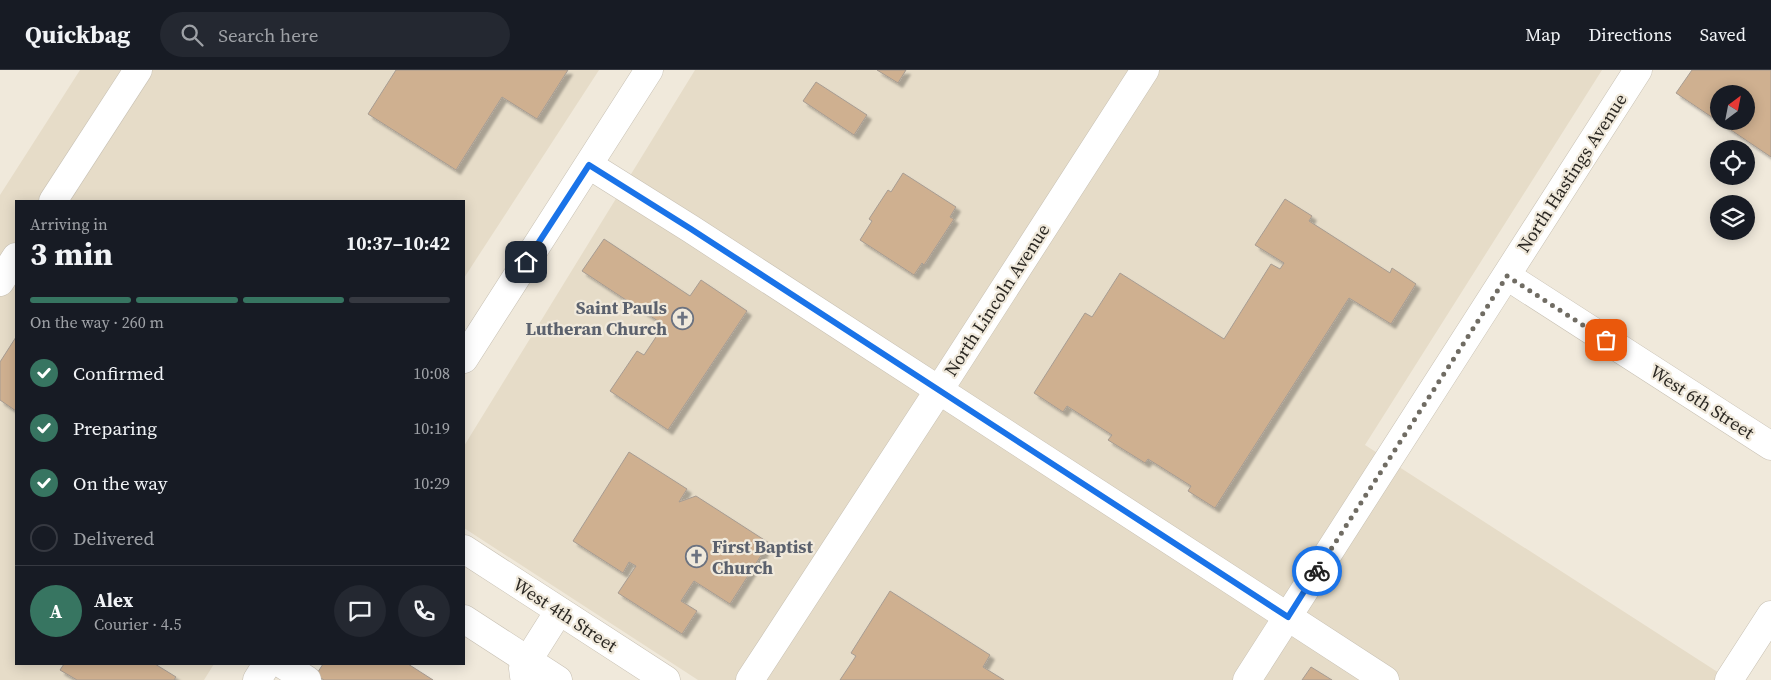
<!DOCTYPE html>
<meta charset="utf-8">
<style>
:root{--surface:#171b24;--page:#242831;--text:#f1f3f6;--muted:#9ea1a6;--line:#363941;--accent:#377561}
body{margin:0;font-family:"Source Serif 4",serif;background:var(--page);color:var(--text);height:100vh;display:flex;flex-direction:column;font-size:19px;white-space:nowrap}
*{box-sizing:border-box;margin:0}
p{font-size:16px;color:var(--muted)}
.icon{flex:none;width:28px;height:28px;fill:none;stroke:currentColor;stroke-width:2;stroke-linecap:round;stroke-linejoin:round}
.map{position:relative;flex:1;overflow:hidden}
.panel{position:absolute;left:15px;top:130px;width:450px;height:465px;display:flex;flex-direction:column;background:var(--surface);border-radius:0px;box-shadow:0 2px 12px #0003}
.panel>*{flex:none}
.needle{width:32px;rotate:32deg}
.buttons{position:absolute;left:1710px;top:15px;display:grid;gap:10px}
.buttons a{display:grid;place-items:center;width:45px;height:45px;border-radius:50%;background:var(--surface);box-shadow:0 2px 12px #0003;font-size:25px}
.pin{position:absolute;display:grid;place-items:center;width:42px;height:42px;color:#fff;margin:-21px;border-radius:10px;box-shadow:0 2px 8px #0006}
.courier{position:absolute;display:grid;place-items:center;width:50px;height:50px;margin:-25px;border:4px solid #1a73e8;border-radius:50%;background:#fff;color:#222;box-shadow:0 1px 6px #0007}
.headline em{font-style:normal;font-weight:700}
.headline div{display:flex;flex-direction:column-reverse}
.headline{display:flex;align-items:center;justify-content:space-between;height:85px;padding:0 15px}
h1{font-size:32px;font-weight:700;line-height:38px}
.bar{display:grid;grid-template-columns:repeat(4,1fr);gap:8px 5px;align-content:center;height:60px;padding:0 15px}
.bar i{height:6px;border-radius:4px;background:var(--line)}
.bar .selected{background:var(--accent)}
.bar p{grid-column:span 4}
.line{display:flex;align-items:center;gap:12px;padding:0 15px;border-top:1px solid var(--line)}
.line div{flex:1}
.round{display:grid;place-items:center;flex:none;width:52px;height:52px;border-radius:26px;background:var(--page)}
ol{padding:0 15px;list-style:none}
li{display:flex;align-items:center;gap:15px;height:55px}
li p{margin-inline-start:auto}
li .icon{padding:5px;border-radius:50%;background:var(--accent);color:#fff;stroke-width:4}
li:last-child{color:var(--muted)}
li i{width:28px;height:28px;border:2px solid var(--line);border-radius:50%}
header{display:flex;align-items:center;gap:30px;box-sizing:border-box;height:70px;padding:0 25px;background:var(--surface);border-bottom:1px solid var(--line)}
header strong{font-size:24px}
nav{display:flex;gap:28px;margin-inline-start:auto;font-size:18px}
.search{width:350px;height:45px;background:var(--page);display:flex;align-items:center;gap:12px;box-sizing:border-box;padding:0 18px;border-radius:28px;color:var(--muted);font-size:19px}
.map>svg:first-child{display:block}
</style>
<header>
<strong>Quickbag</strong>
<div class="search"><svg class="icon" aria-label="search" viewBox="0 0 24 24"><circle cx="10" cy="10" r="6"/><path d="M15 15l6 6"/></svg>Search here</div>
<nav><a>Map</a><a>Directions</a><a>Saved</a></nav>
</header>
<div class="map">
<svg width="1771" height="610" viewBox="0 0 1771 610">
<defs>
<filter id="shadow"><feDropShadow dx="4.5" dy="4.5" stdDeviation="1" flood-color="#0004"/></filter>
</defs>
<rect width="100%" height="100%" fill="#f0e9db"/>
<g fill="#e6dcc8">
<path d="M80,0H599L464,208V131H16V594H214L204,610H0V125Z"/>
<path d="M695,0H1602L1365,375L1730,610H698L464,458V376Z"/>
</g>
<g fill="#cfb090" stroke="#a79c92" fill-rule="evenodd" filter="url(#shadow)">
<path d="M396,0H568L537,49L502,27L456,100L368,44Z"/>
<path d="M877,0H906L898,13Z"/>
<path d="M1692,0H1771V87L1676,23ZM1719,24H1746V51H1719Z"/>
<path d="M816,12L867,45L854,65L803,31Z"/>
<path d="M903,103L956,137L950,147L954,149L924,195L922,193L914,205L860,170L872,151L869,149L888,120L891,122Z"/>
<path d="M1285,129L1312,146L1309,151L1390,203L1392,198L1416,214L1391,254L1349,228L1215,438L1188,421L1191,416L1148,389L1145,393L1108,370L1112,365L1067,336L1063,342L1034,323L1085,243L1092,247L1120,203L1224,269L1271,194L1280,199L1284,193L1255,175Z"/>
<path d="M604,169L690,226L701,210L747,241L668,360L610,321L637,281L644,285L664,255L582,201Z"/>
<path d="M16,267V341L0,330V292Z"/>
<path d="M629,382L687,419L679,432L696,426L769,473L730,534L694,511L681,531L697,541L682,564L618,523L636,496L629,492L623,503L573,471Z"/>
<path d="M890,521L990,585L983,597L1004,610H840L856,586L851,583Z"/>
<path d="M64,594H155L176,607L174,610H77L60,600Z"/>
<path d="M323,594H408L433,610H324L316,605Z"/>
<path d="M1311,597L1332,610H1302Z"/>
</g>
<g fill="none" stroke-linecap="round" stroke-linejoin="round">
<defs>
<g id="minor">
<path d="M589,95L691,159L1385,610"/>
<path d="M53,131L138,0"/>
<path d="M1507,206L1771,376"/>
<path d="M0,212L16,187"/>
<path d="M464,479L666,610"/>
<path d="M464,549L558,610"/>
<path d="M282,594L307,610"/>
<path d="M524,606L523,598L559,541"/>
<path d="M750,610L939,320L1145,0"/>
<path d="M1247,610L1638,0"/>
<path d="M1729,610L1771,545"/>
</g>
<g id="highway">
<path d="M464,289L649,0"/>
<path d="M257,610L267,594"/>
</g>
</defs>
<use href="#minor" stroke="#c8c1b4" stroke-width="29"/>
<use href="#highway" stroke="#c8c1b4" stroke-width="29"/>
<use href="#minor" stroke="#fff" stroke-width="28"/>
<use href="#highway" stroke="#fff" stroke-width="28"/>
</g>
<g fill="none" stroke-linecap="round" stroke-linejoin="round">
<path stroke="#706c63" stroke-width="5" stroke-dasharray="0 9" d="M1317,501L1507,206L1606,270"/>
<path stroke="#1a73e8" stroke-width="6" d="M526,192L589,95L691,159L1288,547L1317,501"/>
</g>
<defs>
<symbol id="church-ring" viewBox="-11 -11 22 22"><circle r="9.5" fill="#f0e9db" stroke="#6b7280" stroke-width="1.5"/><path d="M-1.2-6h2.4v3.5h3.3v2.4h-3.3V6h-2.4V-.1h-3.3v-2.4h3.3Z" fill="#6b7280"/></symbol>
</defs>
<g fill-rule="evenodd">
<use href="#church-ring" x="670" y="236" width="25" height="25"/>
<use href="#church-ring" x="684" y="474" width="25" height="25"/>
</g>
<g text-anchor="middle" stroke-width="4.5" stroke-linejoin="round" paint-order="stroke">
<g font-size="18" fill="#2b2823" stroke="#f0e9db">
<text transform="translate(1572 103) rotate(-57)" y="6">North Hastings Avenue</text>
<text transform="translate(997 230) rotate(-57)" y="6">North Lincoln Avenue</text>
<text transform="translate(1702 332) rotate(33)" y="6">West 6th Street</text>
<text transform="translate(565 545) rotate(33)" y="6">West 4th Street</text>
</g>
<g font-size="18" font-weight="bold" fill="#5b616d" stroke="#f0e9db" text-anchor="end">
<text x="667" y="244">Saint Pauls<tspan x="667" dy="21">Lutheran Church</tspan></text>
<text x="712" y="483" text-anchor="start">First Baptist<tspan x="712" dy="21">Church</tspan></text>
</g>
</g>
</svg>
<div class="buttons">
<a><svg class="needle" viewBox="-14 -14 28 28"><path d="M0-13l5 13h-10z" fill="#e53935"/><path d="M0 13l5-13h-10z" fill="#9ea1a6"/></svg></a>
<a><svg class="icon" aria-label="locate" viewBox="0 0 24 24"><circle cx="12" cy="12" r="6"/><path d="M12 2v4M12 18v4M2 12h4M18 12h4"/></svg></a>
<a><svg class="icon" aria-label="layers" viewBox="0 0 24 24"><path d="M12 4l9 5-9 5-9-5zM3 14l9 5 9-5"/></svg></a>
</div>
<div class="pin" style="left:1606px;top:270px;background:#ea580c"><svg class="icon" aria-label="bag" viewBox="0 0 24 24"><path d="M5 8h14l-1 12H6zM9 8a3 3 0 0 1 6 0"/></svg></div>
<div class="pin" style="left:526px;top:192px;background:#1f2937"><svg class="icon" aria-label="home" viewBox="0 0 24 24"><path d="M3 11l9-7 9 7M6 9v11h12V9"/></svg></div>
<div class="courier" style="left:1317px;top:501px"><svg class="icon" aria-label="bike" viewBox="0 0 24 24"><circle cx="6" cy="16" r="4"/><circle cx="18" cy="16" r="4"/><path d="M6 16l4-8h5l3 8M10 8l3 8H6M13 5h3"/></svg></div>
<section class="panel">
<div class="headline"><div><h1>3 min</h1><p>Arriving in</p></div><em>10:37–10:42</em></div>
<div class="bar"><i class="selected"></i><i class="selected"></i><i class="selected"></i><i></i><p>On the way · 260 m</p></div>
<ol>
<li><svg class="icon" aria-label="check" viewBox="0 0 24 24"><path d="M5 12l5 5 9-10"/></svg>Confirmed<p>10:08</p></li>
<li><svg class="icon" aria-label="check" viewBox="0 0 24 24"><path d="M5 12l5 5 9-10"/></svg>Preparing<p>10:19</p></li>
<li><svg class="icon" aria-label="check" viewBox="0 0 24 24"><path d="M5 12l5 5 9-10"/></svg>On the way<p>10:29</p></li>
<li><i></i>Delivered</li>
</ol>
<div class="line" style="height:90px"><b class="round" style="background:var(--accent);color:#fff">A</b><div><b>Alex</b><p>Courier · 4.5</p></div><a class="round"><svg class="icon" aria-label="chat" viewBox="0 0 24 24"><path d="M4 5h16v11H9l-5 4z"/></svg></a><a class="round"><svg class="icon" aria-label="phone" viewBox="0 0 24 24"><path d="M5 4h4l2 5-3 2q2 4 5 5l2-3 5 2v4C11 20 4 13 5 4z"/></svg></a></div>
</section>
</div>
